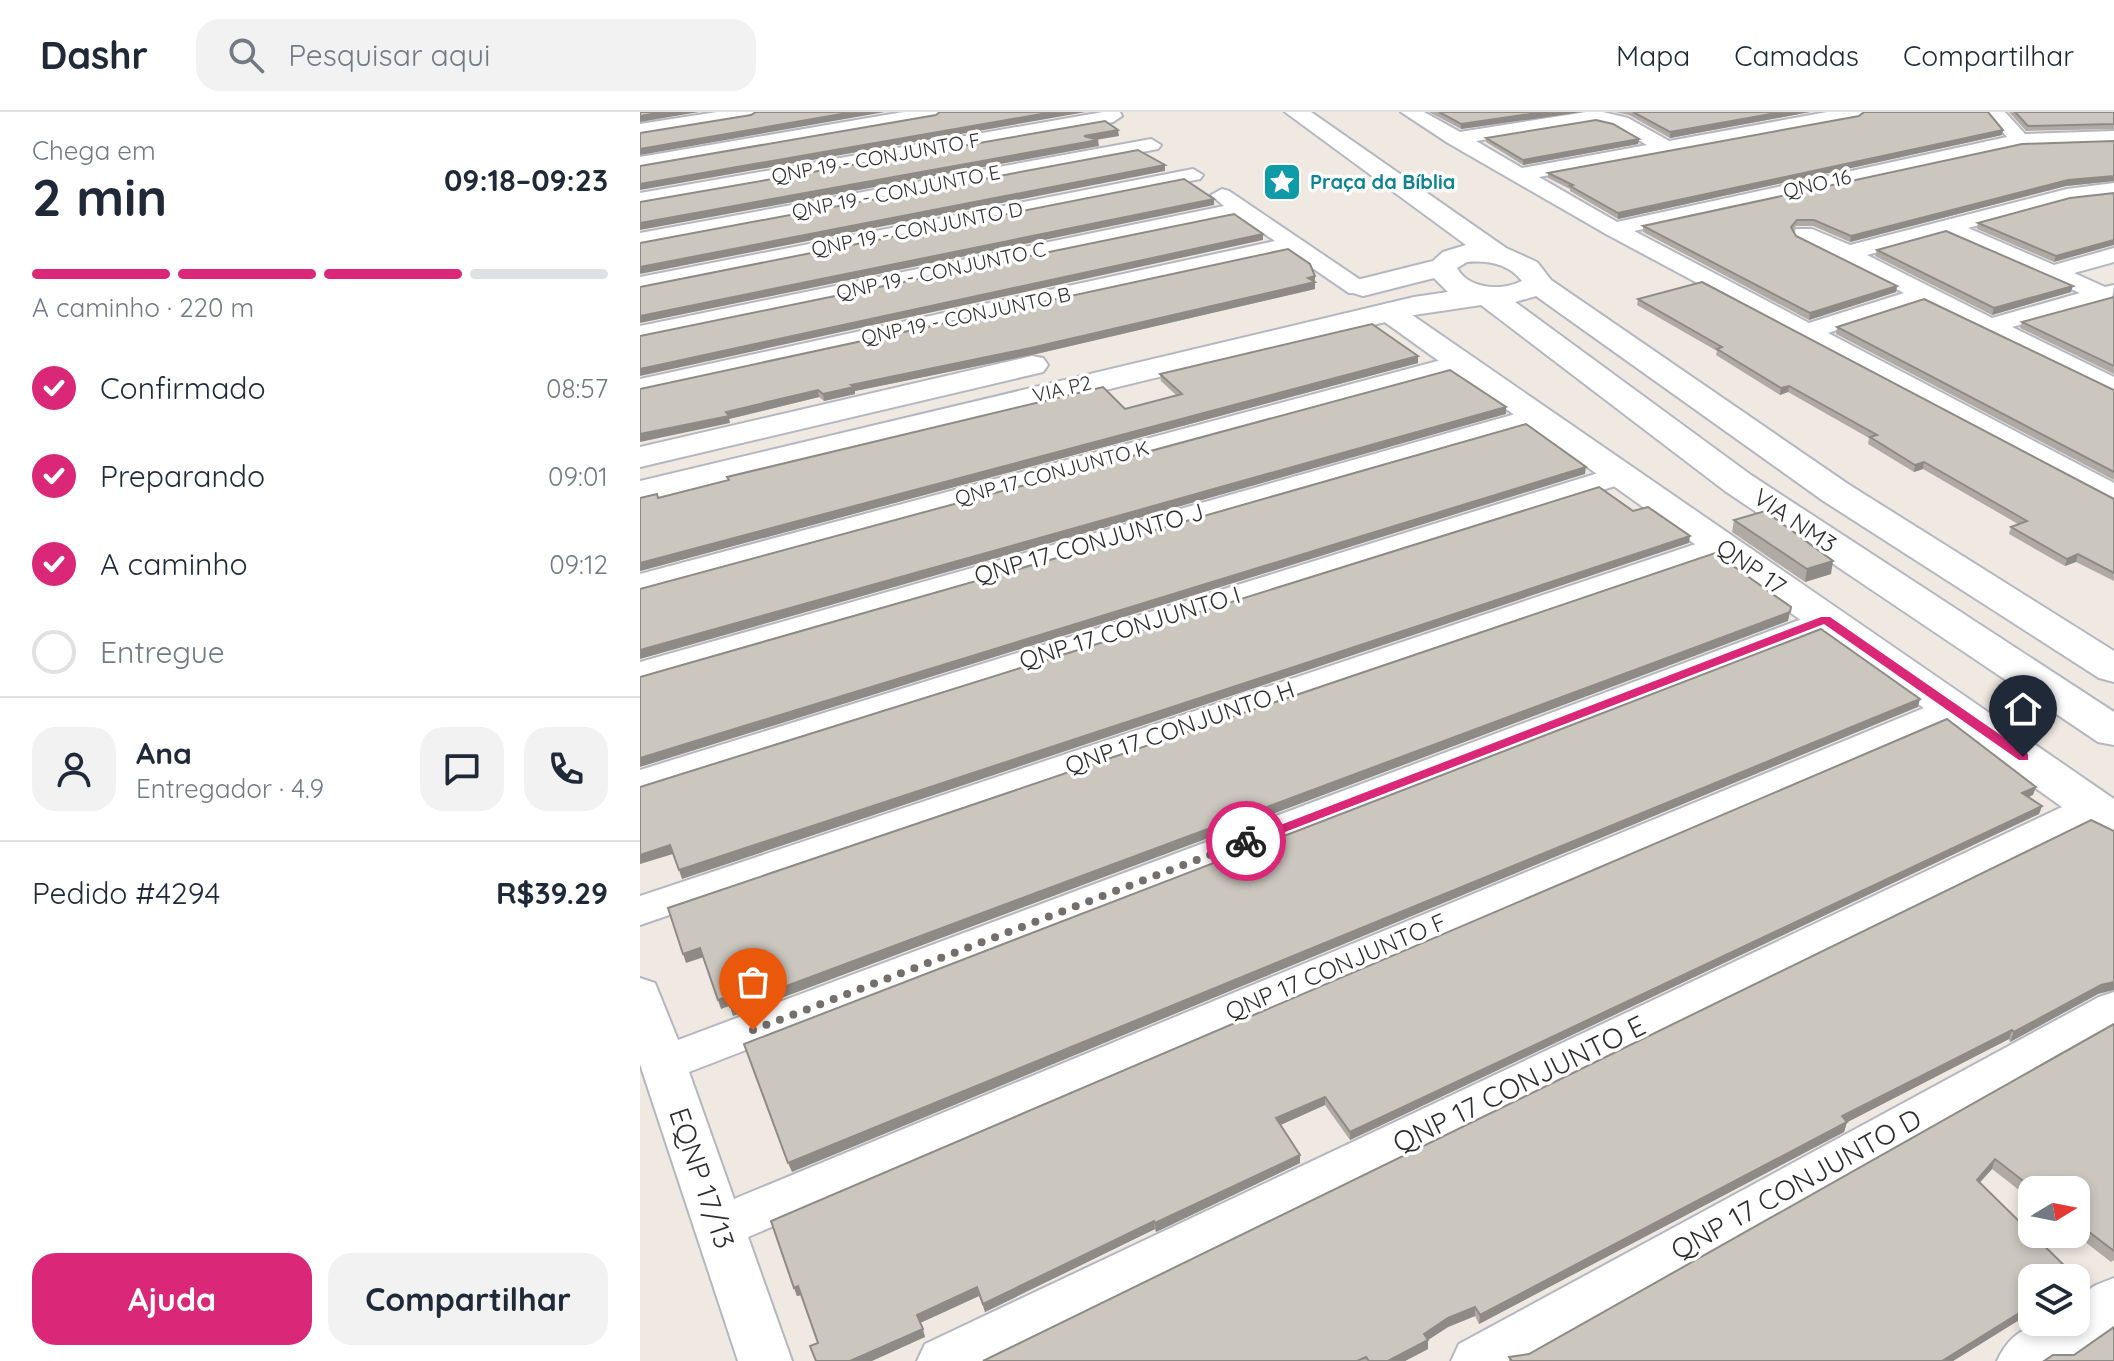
<!DOCTYPE html>
<html lang="pt">
<meta charset="utf-8">
<style>
:root{--surface:#fff;--page:#f2f2f3;--text:#1f2937;--muted:#747a83;--line:#e0e1e3;--accent:#db2777}
body{margin:0;font-family:Quicksand,sans-serif;background:var(--page);color:var(--text);height:100vh;display:flex;flex-direction:column;font-size:30px;white-space:nowrap}
*{box-sizing:border-box;margin:0}
p{font-size:26px;color:var(--muted)}
.icon{flex:none;width:44px;height:44px;fill:none;stroke:currentColor;stroke-width:2;stroke-linecap:round;stroke-linejoin:round}
.map{position:relative;flex:1;overflow:hidden}
.side{display:flex;flex-direction:column;background:var(--surface);width:640px}
.side>*{flex:none}
.needle{width:52px;rotate:80deg}
.buttons{position:absolute;left:1378px;top:1064px;display:grid;gap:16px}
.buttons a{display:grid;place-items:center;width:72px;height:72px;border-radius:16px;background:var(--surface);box-shadow:0 4px 12px #0003;font-size:40px}
.pin{position:absolute;display:grid;place-items:center;width:68px;height:68px;color:#fff;margin:-82px -34px;border-radius:50% 50% 50% 0;rotate:-45deg;box-shadow:0 0 8px #0007}
.pin .icon{rotate:45deg}
.courier{position:absolute;display:grid;place-items:center;width:80px;height:80px;margin:-40px;border:6px solid #db2777;border-radius:50%;background:#fff;color:#222;box-shadow:0 2px 10px #0007}
.overview em{font-style:normal;font-weight:800}
.overview div{display:flex;flex-direction:column-reverse}
.overview{display:flex;align-items:center;justify-content:space-between;height:136px;padding:0 32px}
h1{font-size:52px;font-weight:800;line-height:60px}
.bar{display:grid;grid-template-columns:repeat(4,1fr);gap:12px 8px;align-content:center;height:96px;padding:0 32px}
.bar i{height:10px;border-radius:6px;background:var(--line)}
.bar .selected{background:var(--accent)}
.bar p{grid-column:span 4}
.line{display:flex;align-items:center;gap:20px;padding:0 32px;border-top:2px solid var(--line)}
.line div{flex:1}
.round{display:grid;place-items:center;flex:none;width:84px;height:84px;border-radius:24px;background:var(--page)}
ol{padding:0 32px;list-style:none}
li{display:flex;align-items:center;gap:24px;height:88px}
li p{margin-inline-start:auto}
li .icon{padding:8px;border-radius:50%;background:var(--accent);color:#fff;stroke-width:4}
li:last-child{color:var(--muted)}
li i{width:44px;height:44px;border:4px solid var(--line);border-radius:50%}
.cta{display:flex;gap:16px;margin-top:auto;padding:16px 32px}
.cta a{flex:1;height:92px;border-radius:24px;background:var(--accent);color:#fff;font-size:32px;font-weight:800;line-height:92px;text-align:center}
.cta a+a{background:var(--page);color:var(--text)}
header{display:flex;align-items:center;gap:48px;box-sizing:border-box;height:112px;padding:0 40px;background:var(--surface);border-bottom:2px solid var(--line)}
header strong{font-size:38px}
nav{display:flex;gap:44px;margin-inline-start:auto;font-size:28px}
.search{width:560px;height:72px;background:var(--page);display:flex;align-items:center;gap:20px;box-sizing:border-box;padding:0 28px;border-radius:24px;color:var(--muted);font-size:30px}
main{display:flex;flex:1;min-height:0}
.map>svg:first-child{display:block}
</style>
<header>
<strong>Dashr</strong>
<div class="search"><svg class="icon" aria-label="search" viewBox="0 0 24 24"><circle cx="10" cy="10" r="6"/><path d="M15 15l6 6"/></svg>Pesquisar aqui</div>
<nav><a>Mapa</a><a>Camadas</a><a>Compartilhar</a></nav>
</header>
<main>
<section class="side">
<div class="overview"><div><h1>2 min</h1><p>Chega em</p></div><em>09:18–09:23</em></div>
<div class="bar"><i class="selected"></i><i class="selected"></i><i class="selected"></i><i></i><p>A caminho · 220 m</p></div>
<ol>
<li><svg class="icon" aria-label="check" viewBox="0 0 24 24"><path d="M5 12l5 5 9-10"/></svg>Confirmado<p>08:57</p></li>
<li><svg class="icon" aria-label="check" viewBox="0 0 24 24"><path d="M5 12l5 5 9-10"/></svg>Preparando<p>09:01</p></li>
<li><svg class="icon" aria-label="check" viewBox="0 0 24 24"><path d="M5 12l5 5 9-10"/></svg>A caminho<p>09:12</p></li>
<li><i></i>Entregue</li>
</ol>
<div class="line" style="height:144px"><a class="round"><svg class="icon" aria-label="person" viewBox="0 0 24 24"><circle cx="12" cy="8" r="4"/><path d="M4 21q1-7 8-7t8 7"/></svg></a><div><b>Ana</b><p>Entregador · 4.9</p></div><a class="round"><svg class="icon" aria-label="chat" viewBox="0 0 24 24"><path d="M4 5h16v11H9l-5 4z"/></svg></a><a class="round"><svg class="icon" aria-label="phone" viewBox="0 0 24 24"><path d="M5 4h4l2 5-3 2q2 4 5 5l2-3 5 2v4C11 20 4 13 5 4z"/></svg></a></div>
<div class="line" style="height:104px"><div>Pedido #4294</div><b>R$39.29</b></div>
<div class="cta"><a>Ajuda</a><a>Compartilhar</a></div>
</section>
<div class="map">
<svg width="1474" height="1249" viewBox="0 0 1474 1249">
<rect width="100%" height="100%" fill="#efe9e1"/>
<g fill="none" stroke-linecap="round" stroke-linejoin="round">
<defs>
<g id="minor">
<path d="M77,0H121L112,6L0,24V12Z"/>
<path d="M263,0H305L296,6L0,57V45Z"/>
<path d="M463,0H480L482,4L473,10L0,93V81Z"/>
<path d="M761,0H784L820,20L946,0H963L988,6L1029,29L1187,0H1227L1218,6L899,65L977,110L1367,25L1346,0H1365L1385,22L1474,19V31L1380,34L994,119L1169,211L1264,181C1227,163 1194,143 1156,127L1153,122L1156,117H1172L1210,133L1427,77L1474,71V83L1428,89L1328,116L1414,153L1474,136V150L1434,161L1465,175L1474,173L1472,188L1372,215L1474,265V283L1283,190L1188,221L1474,371V392L1464,389L966,122L808,31ZM956,10L974,14L1007,33L882,56L836,29ZM1305,122L1440,181L1352,206L1227,143Z"/>
<path d="M511,27L521,33L518,37L0,135V121Z"/>
<path d="M553,57L563,63L560,67L0,179V165Z"/>
<path d="M582,77L589,79L725,171L729,176L725,181H709L649,140L0,283V267L635,129L598,104L0,228V214L584,94L571,83Z"/>
<path d="M824,242L833,245L837,250L833,255L0,482V462Z"/>
<path d="M897,296L907,298L911,304L907,310L0,571V550Z"/>
<path d="M981,354L991,357L995,363L991,369L0,682V658Z"/>
<path d="M1080,424L1091,426L1095,433L1091,440L0,813V784Z"/>
<path d="M1186,498L1198,501L1202,508L1198,515L49,960L94,1087L1301,589L1313,585L1325,589L1331,596L1325,603L108,1125L152,1249H98L0,952V866L15,871L38,928Z"/>
<path d="M1454,683L1467,686L1473,695L1467,704L358,1249H277L285,1232L1441,686Z"/>
<path d="M1474,880V916L887,1249H811L819,1232L1459,885Z"/>
<path d="M1474,1166V1218L1428,1249H1357C1374,1212 1400,1210 1436,1210V1186L1456,1173Z"/>
</g>
<path id="tertiary" d="M749,191L759,194L1474,687V724L1457,720L739,206L734,200L739,194Z"/>
<g id="secondary">
<path d="M645,0H671L866,136L897,150L911,168L1208,372L1474,539V570L1459,566L1182,388L896,184L875,190L1111,363L1474,600V633L1458,630L1085,379L841,193L774,203L0,391V369L774,185L808,180L794,166L723,184L713,181L709,175L713,169L793,149L803,140L826,133ZM827,150C848,148 869,152 882,169C862,179 829,178 817,156Z"/>
<path d="M392,244L403,246L408,253L403,260L0,355V335Z"/>
</g>
</defs>
<use href="#minor" stroke="#b4b7c1" stroke-width="4"/>
<use href="#tertiary" stroke="#b4b7c1" stroke-width="4"/>
<use href="#secondary" stroke="#b4b7c1" stroke-width="4"/>
<use href="#minor" fill="#fff" fill-rule="evenodd"/>
<use href="#tertiary" fill="#fff" fill-rule="evenodd"/>
<use href="#secondary" fill="#fff" fill-rule="evenodd"/>
</g>
<g fill="#afaba4">
<path d="M789,0H942L821,17Z"/>
<path d="M975,0H1170L1030,26L989,3Z"/>
<path d="M1369,0H1474V17L1386,19Z"/>
<path d="M1219,4L1362,23L978,107L930,79V77L908,66V61Z"/>
<path d="M846,26L999,27L998,32L883,53L846,30Z"/>
<path d="M1474,29V69L1426,74L1210,130L1173,114H1156L1153,118L1156,124L1257,174L1256,180L1169,208L1003,120V114Z"/>
<path d="M1474,81L1414,150L1337,117L1338,111Z"/>
<path d="M1237,138L1431,180L1352,203L1235,144Z"/>
<path d="M675,164V177L396,242L215,279V282L184,289L179,285L89,307L90,311L0,277Z"/>
<path d="M1474,185V262L1380,216L1382,210Z"/>
<path d="M998,187L1474,387V469L1436,450L1425,454L1369,422L1371,415L1378,412L1283,357L1274,360L1228,332L1229,326L1148,280L1140,283L1076,243L1077,239L997,193Z"/>
<path d="M1197,215L1474,278V368L1196,222Z"/>
<path d="M778,244V251L0,459V386H18L88,368L87,365L485,297L536,283L521,269L520,262Z"/>
<path d="M1094,408L1191,462L1165,470L1092,420Z"/>
<path d="M1393,683L1388,685L1402,694L1399,702L710,1028L685,993L640,1013L660,1051L516,1120L515,1117L345,1200L339,1184L280,1211L285,1225L178,1231L161,1183L157,1184L131,1109Z"/>
<path d="M1458,882L1370,930L1369,927L1207,1010L1204,1020L839,1212L835,1204L808,1215L788,1228V1237L765,1249H343Z"/>
<path d="M1474,912V1148L1471,1150L1435,1122L1436,1078H1392V1088L1352,1057L1340,1070L1392,1200L1313,1249H869V1245L889,1242Z"/>
</g>
<g fill="#8e8b86">
<path d="M24,0H59L0,10V4Z"/>
<path d="M213,0H245L0,43V37Z"/>
<path d="M413,0H446L0,78V72Z"/>
<path d="M904,0H942L821,17V12Z"/>
<path d="M1142,0H1170L1030,26V20Z"/>
<path d="M478,18L479,24L444,30V24Z"/>
<path d="M1363,18L1362,23L978,107V101Z"/>
<path d="M999,27L998,32L883,53V48Z"/>
<path d="M458,28L459,34L0,118V111Z"/>
<path d="M525,53V59L0,162V155Z"/>
<path d="M1474,64V69L1426,74L1210,130L1211,124L1428,68Z"/>
<path d="M574,87V93L0,211V204Z"/>
<path d="M623,122V128L0,264V257Z"/>
<path d="M1474,128V133L1414,150L1416,144Z"/>
<path d="M675,164V177L396,242L215,279V282L184,289L183,282L211,273Z"/>
<path d="M1257,174L1256,180L1169,208L1170,201Z"/>
<path d="M1433,174L1431,180L1352,203L1354,196Z"/>
<path d="M778,244V251L0,459V451Z"/>
<path d="M1149,274L1148,280L1140,283L1141,276Z"/>
<path d="M178,278L179,285L89,307L90,311L0,330V322Z"/>
<path d="M866,295V302L0,547V538Z"/>
<path d="M1284,350L1283,357L1274,360L1275,353Z"/>
<path d="M946,355L945,362L0,655V646Z"/>
<path d="M1050,424L1049,431L42,767L39,758Z"/>
<path d="M1438,442L1436,450L1425,454L1427,447Z"/>
<path d="M1193,449L1191,462L1165,470L1167,457Z"/>
<path d="M1150,500L1148,509L93,904L90,895Z"/>
<path d="M1280,587L1278,595L152,1060L148,1051Z"/>
<path d="M1396,675L1393,683L1380,689L1382,681Z"/>
<path d="M1402,694L1399,702L710,1028V1020Z"/>
<path d="M30,733L33,742L0,752V743Z"/>
<path d="M60,836L64,845L46,851L43,842Z"/>
<path d="M1474,870V878L1458,882L1370,930L1374,920L1461,873Z"/>
<path d="M86,885L89,894L81,897L78,888Z"/>
<path d="M1372,918L1369,927L1200,1014L1202,1004Z"/>
<path d="M685,985V993L636,1015V1006Z"/>
<path d="M1207,1010L1204,1020L839,1212L840,1203Z"/>
<path d="M660,1043V1051L516,1120L515,1111Z"/>
<path d="M1355,1047L1352,1057L1334,1077L1337,1068Z"/>
<path d="M514,1109L515,1117L345,1200L343,1192Z"/>
<path d="M158,1174L161,1183L157,1184L154,1176Z"/>
<path d="M337,1175L339,1184L280,1211L277,1203Z"/>
<path d="M1392,1193V1200L1313,1249H1302Z"/>
<path d="M835,1195V1204L808,1215L788,1228V1237L765,1249H748L784,1222L808,1206Z"/>
<path d="M283,1217L285,1225L232,1249H210Z"/>
</g>
<g fill="#cbc7bf" stroke="#8e8b86" stroke-width="2">
<path d="M0,0H24L0,4Z"/>
<path d="M116,0H213L0,37V21L111,3Z"/>
<path d="M300,0H413L0,72V54L296,3Z"/>
<path d="M799,0H904L821,12Z"/>
<path d="M993,0H1142L1030,20Z"/>
<path d="M1224,0H1348L1363,18L978,101L930,74L933,73L908,61L1219,4Z"/>
<path d="M1375,0H1474V12L1388,14Z"/>
<path d="M956,8L973,12L999,27L883,48L846,26Z"/>
<path d="M465,9L478,18L444,24L458,28L0,111V90Z"/>
<path d="M1474,29V64L1428,68L1211,124L1174,108H1157L1151,115L1156,124L1257,174L1170,201L1003,114L1382,32Z"/>
<path d="M498,38L525,53L0,155V131Z"/>
<path d="M544,67L574,87L0,204V175Z"/>
<path d="M1474,81V128L1416,144L1338,111L1430,86Z"/>
<path d="M594,102L623,122L0,257V224Z"/>
<path d="M1306,119L1433,174L1354,196L1237,138Z"/>
<path d="M648,137L670,152L675,164L668,166L675,170L395,235L211,273L214,275L183,282L178,278L86,300L89,304L0,322V277Z"/>
<path d="M1062,170L1474,387V461L1438,442L1427,447L1371,415L1387,409L1284,350L1275,353L1230,325L1237,323L1149,274L1141,276L1077,237L1082,235L998,187Z"/>
<path d="M1474,185V254L1382,210Z"/>
<path d="M1284,187L1474,278V360L1197,215Z"/>
<path d="M732,212L778,244L0,451V386L17,382L18,386L89,368L87,365L463,275L485,297L542,282L520,262Z"/>
<path d="M810,258L866,295L0,538V477Z"/>
<path d="M886,312L946,355L0,646V565Z"/>
<path d="M959,375L993,399L1008,395L1050,424L39,758L30,733L0,743V675Z"/>
<path d="M1125,399L1193,449L1167,457L1094,408Z"/>
<path d="M1075,441L1151,495L1150,500L90,895L86,885L78,888L60,836L43,842L28,796Z"/>
<path d="M1181,517L1280,587L148,1051L104,932Z"/>
<path d="M1307,607L1396,675L1382,681L1402,694L710,1020L685,985L636,1006L660,1043L515,1111L514,1109L343,1192L337,1175L277,1203L283,1217L210,1249H176L170,1234L178,1231L158,1174L154,1176L131,1109Z"/>
<path d="M1451,708L1474,719V870L1461,873L1374,920L1372,918L1202,1004L1207,1010L840,1203L835,1195L808,1206L784,1222L788,1228L748,1249H729L726,1245L717,1249H343Z"/>
<path d="M1474,912V1139L1436,1110V1078H1395L1355,1047L1337,1068L1436,1165L1392,1166V1193L1302,1249H872L869,1245L889,1242Z"/>
<path d="M1474,1215V1249H1404L1413,1243H1434Z"/>
</g>
<path fill="#db2777" d="M1181,505H1190L1388,642V648H1379L1184,512L611,733H601L599,729Z"/>
<g fill="none" stroke-linecap="round" stroke-linejoin="round">
<path stroke="#726f6d" stroke-width="8" stroke-dasharray="0 14.4" d="M113,918L606,729"/>
</g>
<defs>
<symbol id="sight-square" viewBox="-11 -11 22 22"><rect x="-9" y="-9" width="18" height="18" rx="4" fill="#0f9aa8" stroke="#fff"/><path d="M0-6L1.8-2.2L6-1.7L2.9 1.2L3.7 5.4L0 3.3L-3.7 5.4L-2.9 1.2L-6-1.7L-1.8-2.2Z" fill="#fff"/></symbol>
</defs>
<g fill-rule="evenodd">
<use href="#sight-square" x="620" y="48" width="44" height="44"/>
</g>
<g text-anchor="middle" stroke-width="7" stroke-linejoin="round" paint-order="stroke">
<g font-size="20" fill="#2e2e2e" stroke="#fff">
<text transform="translate(236 46) rotate(-10)" y="7">QNP 19 - CONJUNTO F</text>
<text transform="translate(1177 72) rotate(-13)" y="7">QNO 16</text>
<text transform="translate(256 80) rotate(-11)" y="7">QNP 19 - CONJUNTO E</text>
<text transform="translate(277 117) rotate(-11)" y="7">QNP 19 - CONJUNTO D</text>
<text transform="translate(301 159) rotate(-12)" y="7">QNP 19 - CONJUNTO C</text>
<text transform="translate(326 204) rotate(-12)" y="7">QNP 19 - CONJUNTO B</text>
<text transform="translate(422 277) rotate(-13)" y="7">VIA P2</text>
<text transform="translate(412 361) rotate(-15)" y="7">QNP 17 CONJUNTO K</text>
</g>
<g font-size="20" font-weight="bold" fill="#0d838f" stroke="#fff" text-anchor="start">
<text x="670" y="77">Praça da Bíblia</text>
</g>
<g font-size="24" fill="#2e2e2e" stroke="#fff">
<text transform="translate(1155 409) rotate(34)" y="8">VIA NM3</text>
<text transform="translate(449 432) rotate(-16)" y="8">QNP 17 CONJUNTO J</text>
<text transform="translate(1111 455) rotate(35)" y="8">QNP 17</text>
<text transform="translate(490 516) rotate(-17)" y="8">QNP 17 CONJUNTO I</text>
<text transform="translate(540 616) rotate(-19)" y="8">QNP 17 CONJUNTO H</text>
<text transform="translate(696 855) rotate(-23)" y="8">QNP 17 CONJUNTO F</text>
</g>
<g font-size="28" fill="#2e2e2e" stroke="#fff">
<text transform="translate(879 972) rotate(-26)" y="10">QNP 17 CONJUNTO E</text>
<text transform="translate(62 1066) rotate(71)" y="10">EQNP 17/13</text>
<text transform="translate(1156 1072) rotate(-29)" y="10">QNP 17 CONJUNTO D</text>
</g>
</g>
</svg>
<div class="buttons">
<a><svg class="needle" viewBox="-14 -14 28 28"><path d="M0-13l5 13h-10z" fill="#e53935"/><path d="M0 13l5-13h-10z" fill="#747a83"/></svg></a>
<a><svg class="icon" aria-label="layers" viewBox="0 0 24 24"><path d="M12 4l9 5-9 5-9-5zM3 14l9 5 9-5"/></svg></a>
</div>
<div class="pin" style="left:113px;top:918px;background:#ea580c"><svg class="icon" aria-label="bag" viewBox="0 0 24 24"><path d="M5 8h14l-1 12H6zM9 8a3 3 0 0 1 6 0"/></svg></div>
<div class="pin" style="left:1383px;top:645px;background:#1f2937"><svg class="icon" aria-label="home" viewBox="0 0 24 24"><path d="M3 11l9-7 9 7M6 9v11h12V9"/></svg></div>
<div class="courier" style="left:606px;top:729px"><svg class="icon" aria-label="bike" viewBox="0 0 24 24"><circle cx="6" cy="16" r="4"/><circle cx="18" cy="16" r="4"/><path d="M6 16l4-8h5l3 8M10 8l3 8H6M13 5h3"/></svg></div>
</div>
</main>
